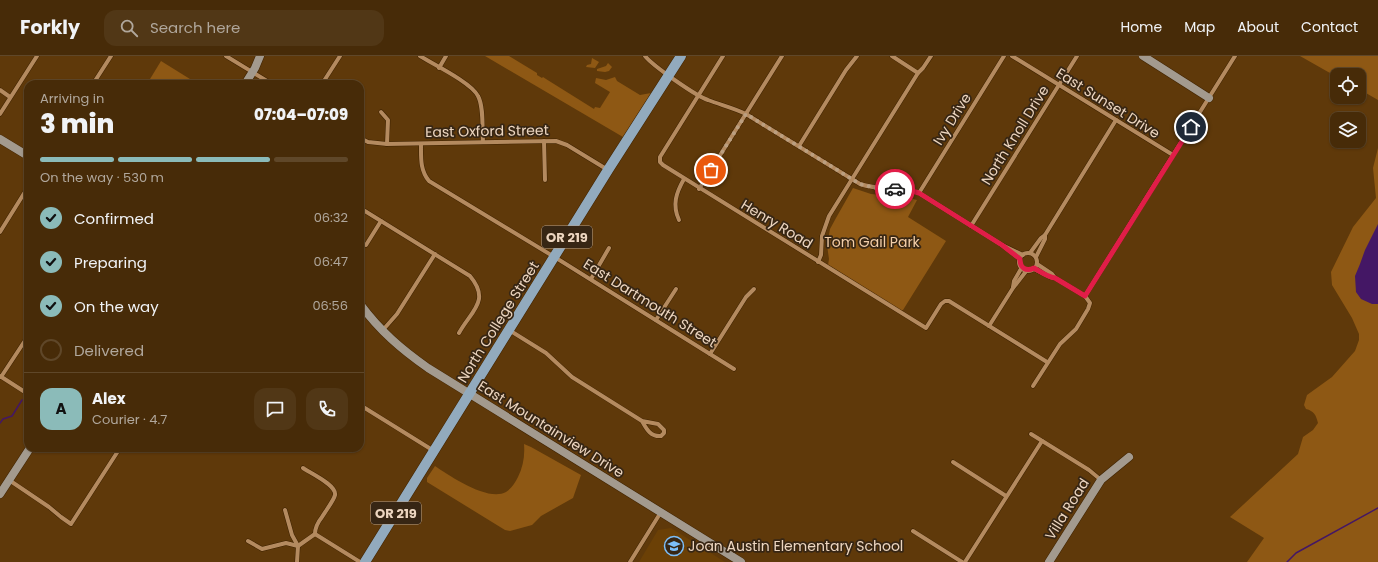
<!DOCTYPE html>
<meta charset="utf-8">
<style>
:root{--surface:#472b08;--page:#513716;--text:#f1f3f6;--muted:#b0a79c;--line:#5f4729;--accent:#8bbbb9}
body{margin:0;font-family:Poppins,sans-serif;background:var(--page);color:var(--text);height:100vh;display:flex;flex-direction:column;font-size:15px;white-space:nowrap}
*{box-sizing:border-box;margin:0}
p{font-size:13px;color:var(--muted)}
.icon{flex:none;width:22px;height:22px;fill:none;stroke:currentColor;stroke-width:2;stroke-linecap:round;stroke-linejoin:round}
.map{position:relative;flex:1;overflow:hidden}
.details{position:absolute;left:24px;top:24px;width:340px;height:372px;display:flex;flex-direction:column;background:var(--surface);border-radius:12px;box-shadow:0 1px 3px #0004,0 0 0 1px var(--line)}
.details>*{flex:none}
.tools{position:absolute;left:1330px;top:12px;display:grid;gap:8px}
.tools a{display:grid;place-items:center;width:36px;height:36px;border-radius:8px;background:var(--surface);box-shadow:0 1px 3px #0004,0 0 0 1px var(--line);font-size:20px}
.pin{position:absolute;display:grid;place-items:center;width:34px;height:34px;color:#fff;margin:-17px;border:2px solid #fff;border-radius:50%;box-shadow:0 1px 4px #0007}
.courier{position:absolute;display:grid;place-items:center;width:40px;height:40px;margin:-20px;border:3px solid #e11d48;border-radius:50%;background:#fff;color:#222;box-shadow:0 1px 5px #0007}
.overview em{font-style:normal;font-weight:800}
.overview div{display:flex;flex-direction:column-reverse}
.overview{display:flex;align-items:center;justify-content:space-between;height:68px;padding:0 16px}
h1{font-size:26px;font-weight:800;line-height:30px}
.bar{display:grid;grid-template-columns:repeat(4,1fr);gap:6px 4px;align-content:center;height:48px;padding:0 16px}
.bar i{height:5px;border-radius:3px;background:var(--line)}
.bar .active{background:var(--accent)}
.bar p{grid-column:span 4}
.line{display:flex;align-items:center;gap:10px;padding:0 16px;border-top:1px solid var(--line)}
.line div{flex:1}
.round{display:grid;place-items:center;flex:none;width:42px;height:42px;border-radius:12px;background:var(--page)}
ol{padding:0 16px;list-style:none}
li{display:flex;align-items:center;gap:12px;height:44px}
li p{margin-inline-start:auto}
li .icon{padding:4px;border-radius:50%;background:var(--accent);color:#111;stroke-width:4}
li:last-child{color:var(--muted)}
li i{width:22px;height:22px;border:2px solid var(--line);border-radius:50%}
header{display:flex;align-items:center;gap:24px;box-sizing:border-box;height:56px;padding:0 20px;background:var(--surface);border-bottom:1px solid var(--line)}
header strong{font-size:19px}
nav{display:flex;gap:22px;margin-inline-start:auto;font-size:14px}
.search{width:280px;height:36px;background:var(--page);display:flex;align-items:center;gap:10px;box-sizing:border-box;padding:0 14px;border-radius:12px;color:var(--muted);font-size:15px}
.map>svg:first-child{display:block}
</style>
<header>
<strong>Forkly</strong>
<div class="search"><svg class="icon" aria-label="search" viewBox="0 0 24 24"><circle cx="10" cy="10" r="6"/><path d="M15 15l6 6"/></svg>Search here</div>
<nav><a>Home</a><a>Map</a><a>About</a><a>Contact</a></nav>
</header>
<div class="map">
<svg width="1378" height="506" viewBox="0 0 1378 506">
<rect width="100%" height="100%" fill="#5f390a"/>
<path fill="#6b4006" d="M671,472L725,506H639L658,474Z"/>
<g fill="#8e5814">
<path d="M485,0H509L537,17V19L542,22L543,21L546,23L594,53L595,51L600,52L610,36L595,27L596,22L606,24L615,21L617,25L640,39L651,37L623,81Z"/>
<path d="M1300,0H1378V44L1359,33V19H1337V21Z"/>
<path d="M592,2L599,6L595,12L586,11L587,9L591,8Z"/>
<path d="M161,5L198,28H147Z"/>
<path d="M608,7L612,11L609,15L605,16L597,15V13L606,10Z"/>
<path d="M1378,92V506H1247L1264,482L1230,461L1298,398L1303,381L1313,374L1318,367C1316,359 1314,355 1306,353L1304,349L1307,339L1332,321L1355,295L1359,284V278L1352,262L1332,229L1331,216L1353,171L1376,142L1373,112Z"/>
<path d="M853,132L871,138L905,141L917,144L908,161L946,185L903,254H900L828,209L829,203L827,189L830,173L836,162Z"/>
<path d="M524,388L531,391L581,419L573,442L541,460L532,469L510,475L505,474L427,426V422L435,410C450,420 488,446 506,436C512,432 515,427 518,421C523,411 525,400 524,388Z"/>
</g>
<path fill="#441765" d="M1378,168V248H1372L1361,243L1356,236L1355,220L1360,208L1365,194Z"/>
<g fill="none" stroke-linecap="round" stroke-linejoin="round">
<g stroke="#441765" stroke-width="1.5">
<path d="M0,367L3,363L12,360L22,344"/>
<path d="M1287,506L1296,497L1378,452"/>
</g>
<defs>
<g id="street">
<path d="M226,0L272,28"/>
<path d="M420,0C433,8 472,27 478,40C484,51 482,73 483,86"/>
<path d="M645,0C653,10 696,40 708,44C721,49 734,52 746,58L860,128C881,135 898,130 919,137L1002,189L1020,203"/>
<path d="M723,0L660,101V106L663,109L926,272L941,248L945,245H949L1047,306"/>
<path d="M892,0L918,17"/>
<path d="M1012,0L1173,99"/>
<path d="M439,12L446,0"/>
<path d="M93,28L111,0"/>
<path d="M322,28L340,0"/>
<path d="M0,34L10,41"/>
<path d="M381,56L388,64L387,88"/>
<path d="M0,58L37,0"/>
<path d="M360,82L368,86L387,88L556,85L567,89L608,114"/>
<path d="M544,85L545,124"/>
<path d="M421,88C421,102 420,114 429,125L561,205L734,313"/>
<path d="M799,90L846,14L857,0"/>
<path d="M699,133L782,0"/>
<path d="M919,137L1004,0"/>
<path d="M360,152L470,220C491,245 471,255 459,277"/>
<path d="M679,164C672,149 676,137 684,123"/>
<path d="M971,170L1077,0"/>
<path d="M0,176L28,131"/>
<path d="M366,189L381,165"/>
<path d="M1002,189L1023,199"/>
<path d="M1030,197L1041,182L1045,179"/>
<circle cx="1028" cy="206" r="9"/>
<path d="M1036,201L1045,183V179L1116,64"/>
<path d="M818,206L821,199L822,180L829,160L918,17L923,12L931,0"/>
<path d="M1037,208L1052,218L1055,222"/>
<path d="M591,223L609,192"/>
<path d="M1013,231L1014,225L1022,211"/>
<path d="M1085,240L1235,0"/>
<path d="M656,264L676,233"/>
<path d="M989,270L1013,232L1027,214"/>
<path d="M509,274L546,297L572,321L642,365L658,368L664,374V377L661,380C650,381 646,372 642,365"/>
<path d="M382,275L397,258L435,198"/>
<path d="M710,298L746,241L754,233"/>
<path d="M0,320L28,338"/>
<path d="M1,321L28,280"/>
<path d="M1033,330L1060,288L1076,273L1088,253L1090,247L1085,240L1055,222L1050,221L1034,213"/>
<path d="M360,349L434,395"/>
<path d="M1031,378L1089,414L1101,424"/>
<path d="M953,406L1006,440"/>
<path d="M303,412C310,417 337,429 335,439C334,444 325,456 322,461C318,466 315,471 315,478"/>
<path d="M9,424L49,451L61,461L71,468L120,392"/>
<path d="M285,454L292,479L298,490L297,506"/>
<path d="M913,475L962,506"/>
<path d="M315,478L360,506"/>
<path d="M248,485L262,493L286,487L298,490L315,478"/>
<path d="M630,506L661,456"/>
<path d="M965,506L1042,385"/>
</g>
<g id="secondary">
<path d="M1143,0L1209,42"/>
<path d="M245,28L255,12L260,0"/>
<path d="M0,83L28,100"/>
<path d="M360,248C380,275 401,293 428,312L741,506"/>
<path d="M0,438L30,392"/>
<path d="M1049,506L1101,424L1129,401"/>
</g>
<path id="primary" d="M365,506L608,114L681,0"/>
</defs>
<use href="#street" stroke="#3e2200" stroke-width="5"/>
<use href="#secondary" stroke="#3e2200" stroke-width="9"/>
<use href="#primary" stroke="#3e2200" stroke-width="11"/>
<use href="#street" stroke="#b48a5f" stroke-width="4"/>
<use href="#secondary" stroke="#a39a8e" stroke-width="8"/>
<use href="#primary" stroke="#92aabd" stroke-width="10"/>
</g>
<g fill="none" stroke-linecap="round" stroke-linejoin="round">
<path stroke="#bb9f80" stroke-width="4" stroke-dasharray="0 7.2" d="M711,114L746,58L860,128L880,133H895"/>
<path stroke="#e11d48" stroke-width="5" d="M895,133H905L919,137L1002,189L1020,203C1020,212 1026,216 1034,212C1041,216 1047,221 1055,222L1085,240L1191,71"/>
</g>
<defs>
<symbol id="school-ring" viewBox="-11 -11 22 22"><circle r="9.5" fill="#372614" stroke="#7cbef9" stroke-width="1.5"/><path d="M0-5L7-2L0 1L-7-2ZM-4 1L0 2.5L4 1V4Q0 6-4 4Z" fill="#7cbef9"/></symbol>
</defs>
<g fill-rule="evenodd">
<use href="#school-ring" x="663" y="479" width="22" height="22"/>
</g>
<g text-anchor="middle" stroke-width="3.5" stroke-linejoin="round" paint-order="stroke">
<g fill="#372614" stroke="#b6a18c" stroke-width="1">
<rect x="542" y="170" width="50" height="22" rx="3"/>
<rect x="371" y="446" width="50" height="22" rx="3"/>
</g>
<g font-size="13" font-weight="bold" fill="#edd6c0">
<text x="567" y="186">OR 219</text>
<text x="396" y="462">OR 219</text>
</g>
<g font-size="14" fill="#edd6c0" stroke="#372614">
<text transform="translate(1108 47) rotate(32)" y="5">East Sunset Drive</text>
<text transform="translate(952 63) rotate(-58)" y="5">Ivy Drive</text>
<text transform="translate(487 75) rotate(-1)" y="5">East Oxford Street</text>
<text transform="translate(1015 79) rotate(-58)" y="5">North Knoll Drive</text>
<text transform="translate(777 168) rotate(31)" y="5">Henry Road</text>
<text transform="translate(650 247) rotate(32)" y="5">East Dartmouth Street</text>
<text transform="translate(498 266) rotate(-58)" y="5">North College Street</text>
<text transform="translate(551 373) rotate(32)" y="5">East Mountainview Drive</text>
<text transform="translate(1067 453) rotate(-58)" y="5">Villa Road</text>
</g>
<g font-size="14" fill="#f3cea9" stroke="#372614">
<text x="872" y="191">Tom Gail Park</text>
</g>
<g font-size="14" fill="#edd6c0" stroke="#372614" text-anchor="start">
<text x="688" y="495">Joan Austin Elementary School</text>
</g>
</g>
</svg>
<div class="tools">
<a><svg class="icon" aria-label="locate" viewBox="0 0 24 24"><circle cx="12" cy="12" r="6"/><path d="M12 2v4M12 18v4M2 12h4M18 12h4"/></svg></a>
<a><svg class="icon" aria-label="layers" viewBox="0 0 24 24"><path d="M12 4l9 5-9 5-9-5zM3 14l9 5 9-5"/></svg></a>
</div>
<div class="pin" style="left:711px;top:114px;background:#ea580c"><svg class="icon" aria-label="bag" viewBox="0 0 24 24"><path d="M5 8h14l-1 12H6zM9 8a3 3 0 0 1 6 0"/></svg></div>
<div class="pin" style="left:1191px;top:71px;background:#1f2937"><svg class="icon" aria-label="home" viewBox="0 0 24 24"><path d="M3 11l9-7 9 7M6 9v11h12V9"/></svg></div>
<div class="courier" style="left:895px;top:133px"><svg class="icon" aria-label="car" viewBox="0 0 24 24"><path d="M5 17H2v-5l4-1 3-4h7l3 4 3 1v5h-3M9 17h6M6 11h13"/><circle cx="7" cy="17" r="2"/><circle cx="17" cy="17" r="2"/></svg></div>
<section class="details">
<div class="overview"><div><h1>3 min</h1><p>Arriving in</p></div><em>07:04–07:09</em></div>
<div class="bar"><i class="active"></i><i class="active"></i><i class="active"></i><i></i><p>On the way · 530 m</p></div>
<ol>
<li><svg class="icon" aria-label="check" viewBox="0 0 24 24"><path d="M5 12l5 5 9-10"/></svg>Confirmed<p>06:32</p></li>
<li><svg class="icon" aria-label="check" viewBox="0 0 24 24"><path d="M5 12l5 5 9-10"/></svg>Preparing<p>06:47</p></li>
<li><svg class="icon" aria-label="check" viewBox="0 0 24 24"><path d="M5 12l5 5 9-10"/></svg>On the way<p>06:56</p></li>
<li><i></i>Delivered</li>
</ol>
<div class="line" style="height:72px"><b class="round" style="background:var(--accent);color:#111">A</b><div><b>Alex</b><p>Courier · 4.7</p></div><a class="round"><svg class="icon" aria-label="chat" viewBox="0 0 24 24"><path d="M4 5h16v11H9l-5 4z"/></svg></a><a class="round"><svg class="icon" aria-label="phone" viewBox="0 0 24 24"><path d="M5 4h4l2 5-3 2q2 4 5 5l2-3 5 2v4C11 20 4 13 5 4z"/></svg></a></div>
</section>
</div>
